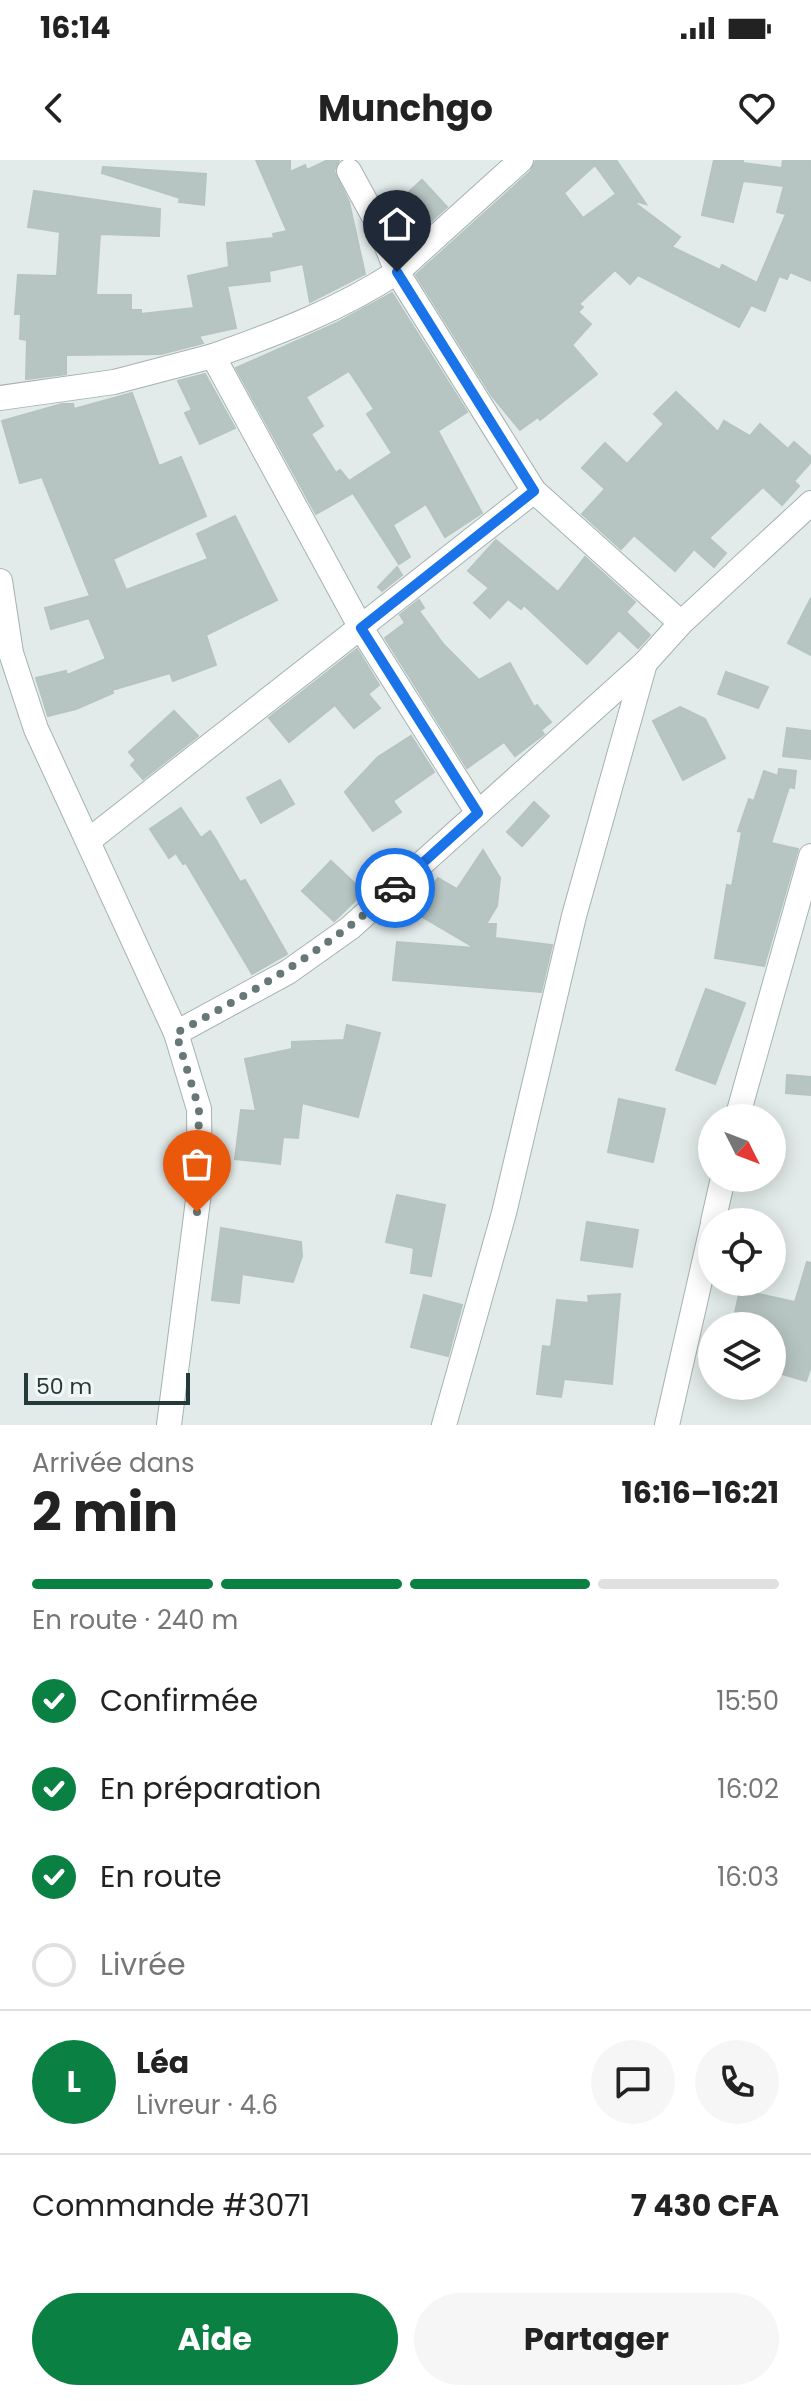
<!DOCTYPE html>
<html lang="fr">
<meta charset="utf-8">
<style>
:root{--surface:#fff;--page:#f6f6f6;--text:#222;--muted:#767676;--line:#e0e0e0;--accent:#0b8043}
body{margin:0;font-family:Poppins,sans-serif;background:var(--page);color:var(--text);height:100vh;display:flex;flex-direction:column;font-size:30px;white-space:nowrap}
*{box-sizing:border-box;margin:0}
p{font-size:26px;color:var(--muted)}
.icon{flex:none;width:44px;height:44px;fill:none;stroke:currentColor;stroke-width:2;stroke-linecap:round;stroke-linejoin:round}
.map{position:relative;height:1265px;overflow:hidden}
.panel{display:flex;flex-direction:column;background:var(--surface);flex:1}
.panel>*{flex:none}
.needle{width:52px;rotate:132deg}
.buttons{position:absolute;left:698px;top:944px;display:grid;gap:16px}
.buttons a{display:grid;place-items:center;width:88px;height:88px;border-radius:50%;background:var(--surface);box-shadow:0 4px 20px #0003;font-size:40px}
.scale{position:absolute;left:24px;bottom:20px;width:166px;box-sizing:border-box;padding-left:8px;border:4px solid #233a39;border-top:0;font-size:22px;line-height:28px;white-space:nowrap;color:#233a39;-webkit-text-stroke:6px #f2f7f6;paint-order:stroke}
.pin{position:absolute;display:grid;place-items:center;width:68px;height:68px;color:#fff;margin:-82px -34px;border-radius:50% 50% 50% 0;rotate:-45deg;box-shadow:0 0 8px #0007}
.pin .icon{rotate:45deg}
.courier{position:absolute;display:grid;place-items:center;width:80px;height:80px;margin:-40px;border:6px solid #1a73e8;border-radius:50%;background:#fff;color:#222;box-shadow:0 2px 10px #0007}
.summary em{font-style:normal;font-weight:700}
.summary div{display:flex;flex-direction:column-reverse}
.summary{display:flex;align-items:center;justify-content:space-between;height:136px;padding:0 32px}
h1{font-size:52px;font-weight:700;line-height:60px}
.bar{display:grid;grid-template-columns:repeat(4,1fr);gap:12px 8px;align-content:center;height:96px;padding:0 32px}
.bar i{height:10px;border-radius:6px;background:var(--line)}
.bar .active{background:var(--accent)}
.bar p{grid-column:span 4}
.line{display:flex;align-items:center;gap:20px;padding:0 32px;border-top:2px solid var(--line)}
.line div{flex:1}
.round{display:grid;place-items:center;flex:none;width:84px;height:84px;border-radius:42px;background:var(--page)}
ol{padding:0 32px;list-style:none}
li{display:flex;align-items:center;gap:24px;height:88px}
li p{margin-inline-start:auto}
li .icon{padding:8px;border-radius:50%;background:var(--accent);color:#fff;stroke-width:4}
li:last-child{color:var(--muted)}
li i{width:44px;height:44px;border:4px solid var(--line);border-radius:50%}
.button{display:flex;gap:16px;margin-top:auto;padding:16px 32px}
.button a{flex:1;height:92px;border-radius:48px;background:var(--accent);color:#fff;font-size:32px;font-weight:700;line-height:92px;text-align:center}
.button a+a{background:var(--page);color:var(--text)}
.status{display:flex;justify-content:space-between;align-items:center;height:56px;padding:0 40px;background:var(--surface);direction:ltr}
.status svg{height:22px;fill:currentColor}
header{display:flex;justify-content:space-between;align-items:center;height:104px;padding:0 32px;background:var(--surface);font-size:36px;font-weight:700}
.map>svg:first-child{display:block}
</style>
<div class="status"><b>16:14</b><svg viewBox="0 0 49 12"><path d="M0 12V9h3v3zM5 12V6h3v6zM10 12V3h3v9zM15 12V0h3v12zM26 1h20v11H26zM47 4h2v5h-2z"/></svg></div>
<header><svg class="icon" aria-label="back" viewBox="0 0 24 24"><path d="M15 5l-7 7 7 7"/></svg>Munchgo<svg class="icon" aria-label="heart" viewBox="0 0 24 24"><path d="M12 20l-8-8c-3-5 5-10 8-4 3-6 11-1 8 4z"/></svg></header>
<div class="map">
<svg width="811" height="1265" viewBox="0 0 811 1265">
<rect width="100%" height="100%" fill="#e2ebe9"/>
<g fill="#b7c5c2" stroke="#b5c4c1" stroke-width="2" fill-rule="evenodd">
<path d="M256,0H290V12L305,5L307,10L328,0H339L334,11L349,42L365,114L310,142L303,104L269,111L270,121L227,126L236,168L199,176L203,183L161,194L66,195V214L26,219L27,180L20,179L21,154H15L18,115L57,116L60,72L28,67L34,31L160,49L159,76L100,74L96,135H131V150H141V154L194,148L188,116L229,107L227,83L274,78L273,74L287,71Z"/>
<path d="M536,0H616L646,44L631,40L680,77L672,87L720,110L722,105L757,123L786,54L777,52L784,26L743,21L733,62L702,55L714,0H743V3L782,8L783,0H811V121L790,112L787,119L779,116L765,151L751,145L739,167L638,115L630,124L615,110L579,144L583,147L578,152L591,164L572,185L597,214L540,260L538,257L520,270L492,236L416,115L531,11ZM595,5L616,34L583,58L564,33Z"/>
<path d="M103,7L206,14L204,45L179,42L180,38L102,13Z"/>
<path d="M422,20L447,47L410,80L388,51Z"/>
<path d="M392,133L467,252L438,271L482,353L445,377L426,344L393,365L410,397L399,404L353,333L316,354L236,208L337,163ZM349,211L374,249L367,254L392,293L349,321L340,310L336,313L311,274L323,266L306,237Z"/>
<path d="M205,214L235,268L200,284L185,253L192,250L178,221Z"/>
<path d="M676,232L718,272L724,261L750,276L760,264L788,289L794,282L811,297V302L794,321L799,326L782,345L763,327L709,378L726,393L714,407L694,389L675,411L634,375L621,389L582,354L605,329L582,308L605,283L627,304L664,264L654,254Z"/>
<path d="M132,233L159,306L181,297L206,356L113,399L126,430L208,399L197,374L235,356L277,440L206,475L216,505L173,521L170,513L112,530L113,533L76,549L48,556L36,518L66,511L67,515L106,499L89,458L51,469L45,448L90,436L42,317L20,323L2,261L62,244H73L74,249Z"/>
<path d="M496,380L558,432L585,397L635,442L626,452L650,475L638,488L619,470L587,504L524,445L521,449L508,439L490,458L474,443L489,428L468,411Z"/>
<path d="M397,407L402,415L382,431L378,427Z"/>
<path d="M811,438V495L788,483Z"/>
<path d="M419,440L424,448L419,451L444,485L479,520L510,503L534,547L537,545L551,562L541,570L544,574L515,596L504,582L467,608L385,478L405,463L400,455Z"/>
<path d="M357,489L379,525L368,534L380,548L354,568L335,545L289,582L269,558Z"/>
<path d="M726,512L768,527L758,548L718,534Z"/>
<path d="M680,547L705,559L725,598L683,620L653,561Z"/>
<path d="M174,551L198,576L143,619L131,605L136,600L129,592Z"/>
<path d="M787,568L811,571V599L783,596Z"/>
<path d="M411,576L434,612L393,641L401,652L373,671L345,632L378,597Z"/>
<path d="M779,609L796,611L794,628L789,627L771,683L798,689L764,806L715,798L727,725L732,726L742,672L738,671L749,639L754,641L764,611L778,616Z"/>
<path d="M280,620L294,644L261,663L247,638Z"/>
<path d="M534,642L549,656L522,686L507,672Z"/>
<path d="M181,648L201,678L210,671L216,680L240,722L245,720L287,794L252,814L186,703L183,704L176,693L169,698L150,669Z"/>
<path d="M483,690L500,718L497,746L486,764H496L495,778L552,785L541,832L393,820L397,782L475,788L414,752L438,718L457,729Z"/>
<path d="M331,701L364,732L334,761L302,731Z"/>
<path d="M706,829L745,843L715,924L676,910Z"/>
<path d="M347,865L380,873L358,957L302,943L298,978L283,977L280,1004L235,999L241,950L256,951L245,899L292,889V882L344,880Z"/>
<path d="M787,915L811,917V935L786,933Z"/>
<path d="M619,939L665,949L653,1002L608,992Z"/>
<path d="M397,1035L445,1045L431,1116L411,1113L414,1088L386,1082Z"/>
<path d="M587,1062L638,1070L632,1107L581,1100Z"/>
<path d="M221,1068L301,1082L302,1096L293,1122L242,1114L239,1143L212,1140Z"/>
<path d="M807,1102L811,1103V1206L806,1221L772,1211V1166H732L740,1130L795,1142Z"/>
<path d="M620,1134L612,1224L564,1219L561,1237L537,1234L543,1186L551,1187L557,1140L589,1143L588,1136Z"/>
<path d="M424,1135L462,1145L448,1196L411,1187Z"/>
</g>
<g fill="none" stroke-linecap="round" stroke-linejoin="round">
<defs>
<g id="minor">
<path d="M349,11L378,64L397,112L521,0"/>
<path d="M0,238L114,222L213,196"/>
<path d="M0,421L11,493L36,569L176,873L199,949L200,1025L169,1265"/>
<path d="M478,653L361,468L213,196C278,173 339,150 397,112L534,331L681,463"/>
<path d="M88,681L534,331"/>
<path d="M176,873L288,812L350,768L645,503L681,463L811,343"/>
<path d="M737,958L811,696"/>
<path d="M713,1062L723,1018"/>
<path d="M444,1265L504,1053L574,756L645,503"/>
<path d="M667,1265L712,1068"/>
</g>
</defs>
<use href="#minor" stroke="#a5b2b1" stroke-width="26"/>
<use href="#minor" stroke="#fff" stroke-width="24"/>
</g>
<g fill="none" stroke-linecap="round" stroke-linejoin="round">
<path stroke="#667877" stroke-width="8" stroke-dasharray="0 14.4" d="M197,1052L199,949L176,873C255,831 328,789 395,728"/>
<path stroke="#1a73e8" stroke-width="10" d="M395,728L478,653L361,468L534,331L397,112"/>
</g>
</svg>
<div class="buttons">
<a><svg class="needle" viewBox="-14 -14 28 28"><path d="M0-13l5 13h-10z" fill="#e53935"/><path d="M0 13l5-13h-10z" fill="#767676"/></svg></a>
<a><svg class="icon" aria-label="locate" viewBox="0 0 24 24"><circle cx="12" cy="12" r="6"/><path d="M12 2v4M12 18v4M2 12h4M18 12h4"/></svg></a>
<a><svg class="icon" aria-label="layers" viewBox="0 0 24 24"><path d="M12 4l9 5-9 5-9-5zM3 14l9 5 9-5"/></svg></a>
</div>
<div class="scale">50 m</div>
<div class="pin" style="left:197px;top:1052px;background:#ea580c"><svg class="icon" aria-label="bag" viewBox="0 0 24 24"><path d="M5 8h14l-1 12H6zM9 8a3 3 0 0 1 6 0"/></svg></div>
<div class="pin" style="left:397px;top:112px;background:#1f2937"><svg class="icon" aria-label="home" viewBox="0 0 24 24"><path d="M3 11l9-7 9 7M6 9v11h12V9"/></svg></div>
<div class="courier" style="left:395px;top:728px"><svg class="icon" aria-label="car" viewBox="0 0 24 24"><path d="M5 17H2v-5l4-1 3-4h7l3 4 3 1v5h-3M9 17h6M6 11h13"/><circle cx="7" cy="17" r="2"/><circle cx="17" cy="17" r="2"/></svg></div>
</div>
<section class="panel">
<div class="summary"><div><h1>2 min</h1><p>Arrivée dans</p></div><em>16:16–16:21</em></div>
<div class="bar"><i class="active"></i><i class="active"></i><i class="active"></i><i></i><p>En route · 240 m</p></div>
<ol>
<li><svg class="icon" aria-label="check" viewBox="0 0 24 24"><path d="M5 12l5 5 9-10"/></svg>Confirmée<p>15:50</p></li>
<li><svg class="icon" aria-label="check" viewBox="0 0 24 24"><path d="M5 12l5 5 9-10"/></svg>En préparation<p>16:02</p></li>
<li><svg class="icon" aria-label="check" viewBox="0 0 24 24"><path d="M5 12l5 5 9-10"/></svg>En route<p>16:03</p></li>
<li><i></i>Livrée</li>
</ol>
<div class="line" style="height:144px"><b class="round" style="background:var(--accent);color:#fff">L</b><div><b>Léa</b><p>Livreur · 4.6</p></div><a class="round"><svg class="icon" aria-label="chat" viewBox="0 0 24 24"><path d="M4 5h16v11H9l-5 4z"/></svg></a><a class="round"><svg class="icon" aria-label="phone" viewBox="0 0 24 24"><path d="M5 4h4l2 5-3 2q2 4 5 5l2-3 5 2v4C11 20 4 13 5 4z"/></svg></a></div>
<div class="line" style="height:104px"><div>Commande #3071</div><b>7 430 CFA</b></div>
<div class="button"><a>Aide</a><a>Partager</a></div>
</section>
